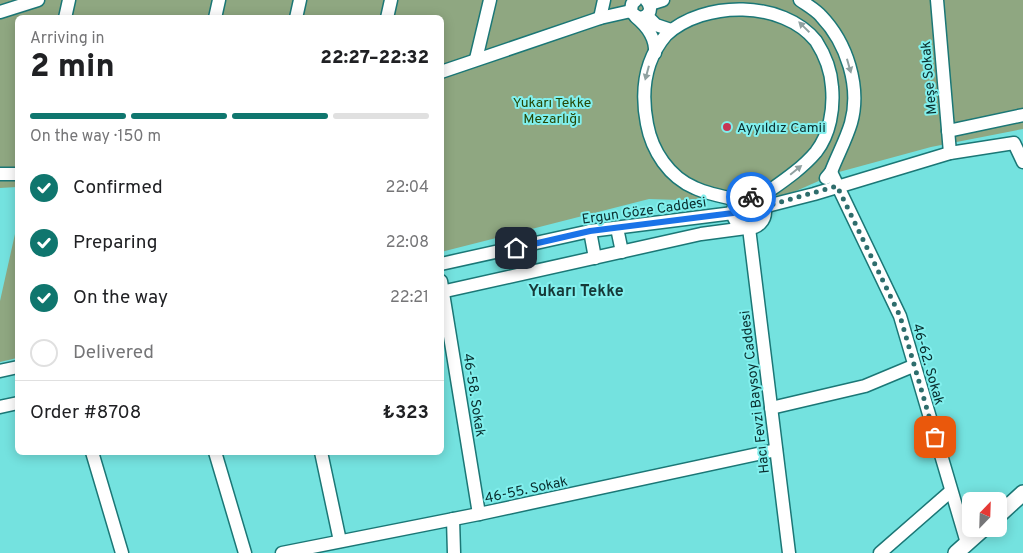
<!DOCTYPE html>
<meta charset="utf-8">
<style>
:root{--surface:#fff;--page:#f2f2f2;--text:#202124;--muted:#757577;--line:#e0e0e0;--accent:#0f766e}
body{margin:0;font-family:Overpass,sans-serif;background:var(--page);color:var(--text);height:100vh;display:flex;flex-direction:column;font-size:19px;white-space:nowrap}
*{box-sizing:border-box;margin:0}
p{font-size:16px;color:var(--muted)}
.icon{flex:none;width:28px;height:28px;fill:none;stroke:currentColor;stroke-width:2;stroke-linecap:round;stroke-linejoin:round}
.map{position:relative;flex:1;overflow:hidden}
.details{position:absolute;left:15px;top:15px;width:429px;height:440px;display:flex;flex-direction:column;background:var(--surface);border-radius:8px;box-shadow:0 2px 12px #0003}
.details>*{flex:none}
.needle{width:32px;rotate:23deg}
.fabs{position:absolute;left:962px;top:492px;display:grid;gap:10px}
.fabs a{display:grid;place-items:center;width:45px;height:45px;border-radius:8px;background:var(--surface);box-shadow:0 2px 12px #0003;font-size:25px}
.pin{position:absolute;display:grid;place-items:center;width:42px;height:42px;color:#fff;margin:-21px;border-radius:10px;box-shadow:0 2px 8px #0006}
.courier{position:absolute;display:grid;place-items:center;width:50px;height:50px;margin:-25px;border:4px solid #1a73e8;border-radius:50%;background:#fff;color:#222;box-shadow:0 1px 6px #0007}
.overview em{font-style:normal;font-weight:800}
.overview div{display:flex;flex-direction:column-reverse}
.overview{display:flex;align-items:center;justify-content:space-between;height:85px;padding:0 15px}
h1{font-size:32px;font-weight:800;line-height:38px}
.bar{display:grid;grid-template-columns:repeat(4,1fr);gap:8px 5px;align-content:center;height:60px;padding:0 15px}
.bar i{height:6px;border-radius:4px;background:var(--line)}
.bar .selected{background:var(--accent)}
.bar p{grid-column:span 4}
.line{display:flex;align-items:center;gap:12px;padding:0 15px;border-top:1px solid var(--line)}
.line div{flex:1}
ol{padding:0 15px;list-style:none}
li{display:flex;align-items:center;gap:15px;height:55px}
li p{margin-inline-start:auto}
li .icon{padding:5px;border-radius:50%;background:var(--accent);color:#fff;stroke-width:4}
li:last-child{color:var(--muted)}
li i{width:28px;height:28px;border:2px solid var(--line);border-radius:50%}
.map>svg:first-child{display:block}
</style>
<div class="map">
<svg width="1023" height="553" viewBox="0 0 1023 553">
<rect width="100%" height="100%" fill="#74e2df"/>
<g fill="#8fa781">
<path d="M0,0H1023V129L931,147L839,172L787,195L679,200L649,199L441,252V18H18L17,187L0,188Z"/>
<path d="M17,225V358L0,362V301Z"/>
</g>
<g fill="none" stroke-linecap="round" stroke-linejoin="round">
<defs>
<g id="minor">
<path d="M636,0L632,4L631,11C640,26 658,12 646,0"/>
<path d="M800,0C807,5 816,10 821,16C847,43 861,87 851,123C846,140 837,156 831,172L826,178"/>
<path d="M937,0L950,153"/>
<path d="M650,4L663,0"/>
<path d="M0,12L38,0"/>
<path d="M647,16L656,25L671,30"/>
<path d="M636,17C647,26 656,39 655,53"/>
<path d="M65,18L69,0"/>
<path d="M215,18L219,0"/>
<path d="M296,18L300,0"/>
<path d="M387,18L391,0"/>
<path d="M600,18L604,0"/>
<path d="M476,59L490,0"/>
<path d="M441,72L600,18L631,11"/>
<path d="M948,131L1023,115"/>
<path d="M831,172L900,316L967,543"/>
<path d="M0,174H18"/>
<circle cx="749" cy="212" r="16"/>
<path d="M739,200C724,197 708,194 695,188C669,177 652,151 647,124C641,93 644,61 666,35C704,0 783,0 816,41C825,55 831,70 832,87C834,109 830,134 816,152C800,171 777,185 758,199"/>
<path d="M763,207L814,194L950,153L1014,143L1023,162"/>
<path d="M617,228L622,252"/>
<path d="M749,228L789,553"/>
<path d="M590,231L595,258"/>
<path d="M441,264L590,231L733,213"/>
<path d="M441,281L479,514"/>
<path d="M441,292L701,234L746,228"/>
<path d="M0,371L18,367"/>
<path d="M0,407L18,403"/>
<path d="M771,408L865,386L913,366"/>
<path d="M92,452L122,553"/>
<path d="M215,452L245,553"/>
<path d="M321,452L340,541"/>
<path d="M453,519L454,553"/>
<path d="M282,553L479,514L776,450"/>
<path d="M880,553L951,491"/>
</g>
<g id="tertiary">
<path d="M999,515L1023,493"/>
<path d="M956,553L983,529"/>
</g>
</defs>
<use href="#minor" stroke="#1b7776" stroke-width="15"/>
<use href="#tertiary" stroke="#1b7776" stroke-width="18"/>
<use href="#minor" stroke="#fff" stroke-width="12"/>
<use href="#tertiary" stroke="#fff" stroke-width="15"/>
</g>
<defs><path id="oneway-solid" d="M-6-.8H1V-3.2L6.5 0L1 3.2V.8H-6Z" transform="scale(1.25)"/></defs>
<g fill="#90a1a1">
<use href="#oneway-solid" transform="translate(804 27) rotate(-136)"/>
<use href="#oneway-solid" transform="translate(849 66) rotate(74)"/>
<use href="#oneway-solid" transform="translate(647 73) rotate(105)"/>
<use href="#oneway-solid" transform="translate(796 170) rotate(-39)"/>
</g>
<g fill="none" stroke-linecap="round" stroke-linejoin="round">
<path stroke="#2e6d6c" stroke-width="5" stroke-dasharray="0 9" d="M751,197L759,200L763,207L837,186L900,316L935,437"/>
<path stroke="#1a73e8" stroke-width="6" d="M516,248L590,231L733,213L734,207L738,200L751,197"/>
</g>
<circle fill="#c63653" stroke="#81efed" stroke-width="2" cx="727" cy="127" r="5"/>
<g text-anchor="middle" stroke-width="4" stroke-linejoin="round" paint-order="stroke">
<g font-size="14" fill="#092e2e" stroke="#81efed">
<text transform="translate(928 78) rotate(-95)" y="5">Meşe Sokak</text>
<text transform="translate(644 210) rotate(-8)" y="5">Ergun Göze Caddesi</text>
<text transform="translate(929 364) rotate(74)" y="5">46-62. Sokak</text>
<text transform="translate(754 392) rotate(-97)" y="5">Hacı Fevzi Baysoy Caddesi</text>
<text transform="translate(475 395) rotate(81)" y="5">46-58. Sokak</text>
<text transform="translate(526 489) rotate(-12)" y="5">46-55. Sokak</text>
</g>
<g font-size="14" fill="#254605" stroke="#81efed">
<text x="552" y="107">Yukarı Tekke<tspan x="552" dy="16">Mezarlığı</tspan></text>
</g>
<g font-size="14" fill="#092e2e" stroke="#81efed" text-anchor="start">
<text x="737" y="132">Ayyıldız Camii</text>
</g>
<g font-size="16" font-weight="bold" fill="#163938" stroke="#81efed">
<text x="576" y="296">Yukarı Tekke</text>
</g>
</g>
</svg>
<div class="fabs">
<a><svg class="needle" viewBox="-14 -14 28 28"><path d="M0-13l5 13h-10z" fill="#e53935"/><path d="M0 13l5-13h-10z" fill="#757577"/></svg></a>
</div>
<div class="pin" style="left:935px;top:437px;background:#ea580c"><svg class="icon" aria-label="bag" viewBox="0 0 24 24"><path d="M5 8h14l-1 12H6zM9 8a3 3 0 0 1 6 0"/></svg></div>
<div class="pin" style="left:516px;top:248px;background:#1f2937"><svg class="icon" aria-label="home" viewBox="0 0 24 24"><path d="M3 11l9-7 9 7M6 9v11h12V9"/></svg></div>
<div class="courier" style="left:751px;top:197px"><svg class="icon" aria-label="bike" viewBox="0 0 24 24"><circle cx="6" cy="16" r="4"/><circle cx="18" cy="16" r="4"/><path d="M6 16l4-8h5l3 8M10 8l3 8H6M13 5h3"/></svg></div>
<section class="details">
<div class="overview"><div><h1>2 min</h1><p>Arriving in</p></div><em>22:27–22:32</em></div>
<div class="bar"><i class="selected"></i><i class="selected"></i><i class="selected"></i><i></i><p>On the way · 150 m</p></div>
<ol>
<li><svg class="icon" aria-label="check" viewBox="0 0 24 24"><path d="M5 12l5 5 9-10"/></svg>Confirmed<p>22:04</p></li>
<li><svg class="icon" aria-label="check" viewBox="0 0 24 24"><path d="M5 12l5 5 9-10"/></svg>Preparing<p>22:08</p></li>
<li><svg class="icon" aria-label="check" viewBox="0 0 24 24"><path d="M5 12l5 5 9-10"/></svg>On the way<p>22:21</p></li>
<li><i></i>Delivered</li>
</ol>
<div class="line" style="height:65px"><div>Order #8708</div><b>₺323</b></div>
</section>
</div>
